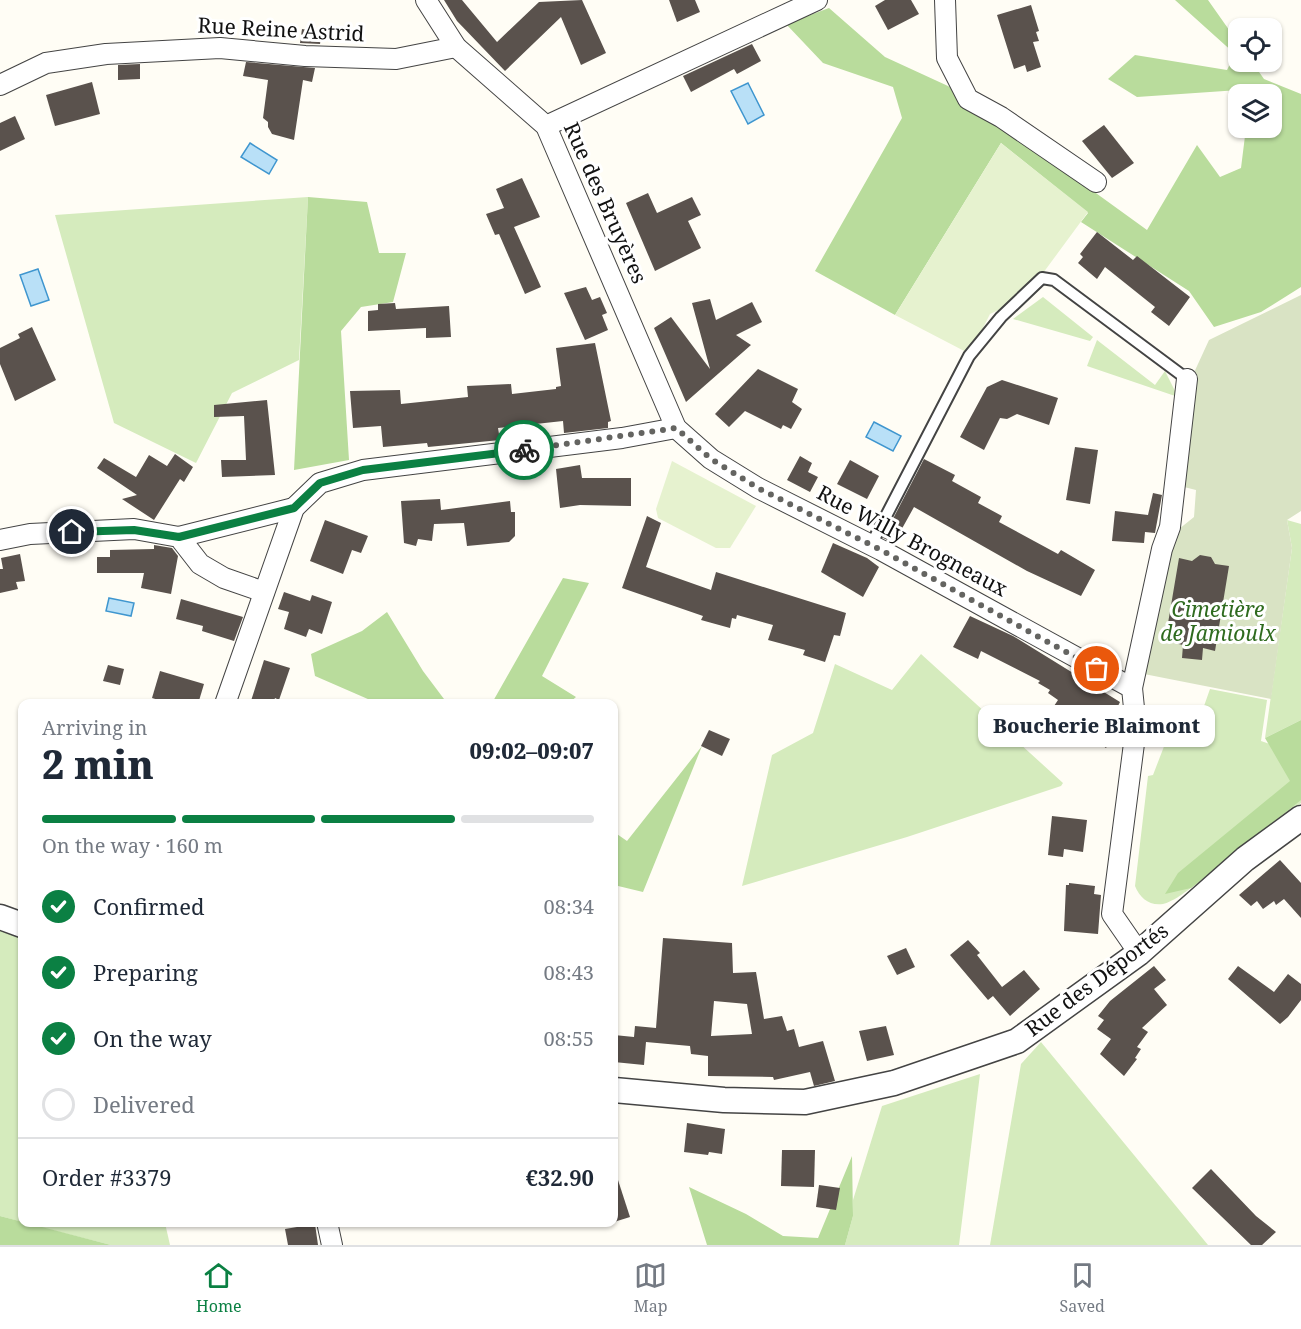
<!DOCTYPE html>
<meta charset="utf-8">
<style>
:root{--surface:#fff;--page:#f6f6f7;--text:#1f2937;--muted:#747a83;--line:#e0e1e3;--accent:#0b8043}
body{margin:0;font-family:"Noto Serif",serif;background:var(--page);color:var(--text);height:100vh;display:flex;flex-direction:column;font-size:22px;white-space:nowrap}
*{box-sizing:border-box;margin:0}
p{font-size:20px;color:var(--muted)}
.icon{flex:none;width:33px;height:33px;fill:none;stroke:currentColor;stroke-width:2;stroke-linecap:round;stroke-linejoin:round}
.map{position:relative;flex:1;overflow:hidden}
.details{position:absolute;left:18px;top:699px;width:600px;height:528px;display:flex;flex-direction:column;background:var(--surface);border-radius:12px;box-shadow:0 2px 4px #0004}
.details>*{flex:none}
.fabs{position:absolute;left:1228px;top:18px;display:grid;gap:12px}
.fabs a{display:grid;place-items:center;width:54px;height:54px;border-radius:12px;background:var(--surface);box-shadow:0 2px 4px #0004;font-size:30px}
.pin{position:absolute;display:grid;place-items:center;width:51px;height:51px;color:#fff;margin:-26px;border:3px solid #fff;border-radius:50%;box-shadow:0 2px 6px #0007}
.courier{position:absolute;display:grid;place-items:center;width:60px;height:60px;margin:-30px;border:4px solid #0b8043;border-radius:50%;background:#fff;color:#222;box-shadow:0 2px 8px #0007}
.bubble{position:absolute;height:42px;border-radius:12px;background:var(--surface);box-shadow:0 2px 4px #0004;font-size:20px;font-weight:800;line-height:42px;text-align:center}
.head em{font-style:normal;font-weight:800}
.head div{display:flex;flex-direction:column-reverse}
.head{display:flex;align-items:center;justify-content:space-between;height:102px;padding:0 24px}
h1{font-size:39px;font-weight:800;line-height:45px}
.bar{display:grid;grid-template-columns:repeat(4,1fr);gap:9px 6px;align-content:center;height:72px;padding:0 24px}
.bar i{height:8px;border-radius:4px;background:var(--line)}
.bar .active{background:var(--accent)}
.bar p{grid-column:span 4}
.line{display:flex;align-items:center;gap:15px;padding:0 24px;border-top:2px solid var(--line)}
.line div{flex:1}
ol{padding:0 24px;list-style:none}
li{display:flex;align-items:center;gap:18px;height:66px}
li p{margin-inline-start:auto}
li .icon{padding:6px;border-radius:50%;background:var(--accent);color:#fff;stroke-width:4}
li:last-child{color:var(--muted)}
li i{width:33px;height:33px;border:3px solid var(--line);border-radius:50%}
.tabs{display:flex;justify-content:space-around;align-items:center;height:84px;border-top:2px solid var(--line);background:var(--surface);font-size:16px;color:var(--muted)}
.tabs a{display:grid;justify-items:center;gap:3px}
.tabs .active{color:var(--accent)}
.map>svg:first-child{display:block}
</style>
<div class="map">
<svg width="1301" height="1245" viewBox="0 0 1301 1245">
<rect width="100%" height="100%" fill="#fffdf5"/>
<g fill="#d5ebbd">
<path d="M308,197L299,360L232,393L196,463L114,423L55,215Z"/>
<path d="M1043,297L1093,337L1090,341L1013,319Z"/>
<path d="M1097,340L1155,385L1165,371L1178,397L1087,366Z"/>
<path d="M1287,520L1301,524V720L1265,738L1292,548Z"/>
<path d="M921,654L1063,783L1061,786L907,837L742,886L772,755L813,733L835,664L892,690Z"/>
<path d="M1210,689L1267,700L1261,741L1301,755V803C1265,832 1230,862 1191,888C1184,893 1172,902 1163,904C1149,906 1140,898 1135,886L1148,776L1153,775L1175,718L1198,723Z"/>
<path d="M0,929L22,939V1222L0,1216Z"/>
<path d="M1041,1042L1208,1245H990L1021,1064Z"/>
<path d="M980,1074L959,1245H845L853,1216V1200L882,1106Z"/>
<path d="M24,1223H165L170,1245H111Z"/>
</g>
<g fill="#b9dc9c">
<path d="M1175,0H1208L1239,44V62H1252L1264,79L1301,94V287L1261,312L1214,327L1189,291L1081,222L1088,213L1001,143L895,315L815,271L902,118L893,87L823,63L786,24L829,8L885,57L948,86L1147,230L1197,145L1220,177L1241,168L1246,128H1272V94H1241L1239,90L1137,97L1108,79L1135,55L1227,70L1235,54Z"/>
<path d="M308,197L367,202L379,253H406L393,302L361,307L341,331L349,460L294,470Z"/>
<path d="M563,578L589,583L542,676L576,697L569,703H492Z"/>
<path d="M387,612L423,671L447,703H377L315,676L311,654L362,631Z"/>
<path d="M1301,720V800L1191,888L1165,894L1178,873L1290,781L1265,738Z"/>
<path d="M702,746L643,892L614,885V832L627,841Z"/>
<path d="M852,1156L853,1216L845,1245H707L689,1187L746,1214L783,1236L818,1238Z"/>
<path d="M0,1216L111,1245H0Z"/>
</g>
<path fill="#d9e3c4" d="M1301,295V511L1287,520L1292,548L1271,699L1144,674L1167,546L1179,529L1194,517L1196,490L1180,486L1192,377L1209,340Z"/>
<g fill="#e6f2cf">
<path d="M1001,143L1088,212L1035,284L1018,301L990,314L970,354L895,315Z"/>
<path d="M672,461L756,506L730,548H716L658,518L656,509Z"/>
</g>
<g fill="#b9e0f7" stroke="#3f96cf" stroke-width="1.5">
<path d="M748,83L764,115L748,124L731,91Z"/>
<path d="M250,143L277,160L269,174L241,157Z"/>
<path d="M38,269L49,300L31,306L20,275Z"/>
<path d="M874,422L901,436L893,451L866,437Z"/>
<path d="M109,598L134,603L131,616L106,611Z"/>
</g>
<g fill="#5a524d" fill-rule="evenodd">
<path d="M444,0H462L497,42L539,2L582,0L606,53L581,65L561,17L505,71L457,21Z"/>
<path d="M669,0H695L700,12L677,22Z"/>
<path d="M885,0H911L919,14L888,30L875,6Z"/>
<path d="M1031,5L1039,31L1036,32L1039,41L1033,42L1041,67L1027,72L1025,65L1014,69L997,15Z"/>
<path d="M302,29L322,32L320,44L300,43Z"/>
<path d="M752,44L761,61L737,74L734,69L691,92L683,76Z"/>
<path d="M246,62L315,68L312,82L303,80L294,140L272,134L268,127V122L263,118L268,80L243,76Z"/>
<path d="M140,64V79L118,80V65Z"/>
<path d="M92,82L100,114L55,126L46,95Z"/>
<path d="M15,116L25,139L0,151V123Z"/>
<path d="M1104,125L1134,163L1112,178L1082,141Z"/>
<path d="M522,178L540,217L514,227L541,287L525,294L499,234L495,235L486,214L504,208L496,189Z"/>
<path d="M648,193L657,213L692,197L701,215L688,221L701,248L655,271L626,203Z"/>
<path d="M1097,232L1133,260L1137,256L1190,297L1169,326L1151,312L1155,307L1105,267L1097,279L1078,263L1083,257L1080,254Z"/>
<path d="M586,287L592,300L600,297L607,313L602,315L608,330L585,340L564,293Z"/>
<path d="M710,299L716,320L752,302L762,322L736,335L751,345L686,402L654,328L671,317L710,369L692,303Z"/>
<path d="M395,303L396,309L449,306L451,337L426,338V328L368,331V311L378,310V304Z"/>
<path d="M32,327L56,380L15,401L0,364V348L20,338L18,334Z"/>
<path d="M595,343L611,421L608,422V428L564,433L563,421L498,428L500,440L428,447L427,443L383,447L381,426L353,428L350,391L400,390L401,404L468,397L467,386L511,384L512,394L556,389V387L561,386L556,348Z"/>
<path d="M758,369L798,389L792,402L802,409L791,429L783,425L781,429L745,411L729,427L715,414Z"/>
<path d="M1002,380L1058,398L1049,425L1017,414L1007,419L1000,418L984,450L960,437L987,387Z"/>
<path d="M267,400L275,475L222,477L221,460H246L244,416L214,417V405Z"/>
<path d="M1075,447L1098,450L1090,504L1066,500Z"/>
<path d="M175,454L193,467L184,482L180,479L154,520L122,499L137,495L97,468L104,458L136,477L149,455L167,466Z"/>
<path d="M800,456L812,463L808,472L818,477L810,492L787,480Z"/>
<path d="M924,459L955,475L952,481L981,497L978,503L1002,516L999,522L1058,554L1061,550L1095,570L1081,596L1027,571L914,507L894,543L883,538Z"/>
<path d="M850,460L879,476L867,499L837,484Z"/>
<path d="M580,465L582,478H631V506L580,505L560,508L556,469Z"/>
<path d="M1153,493L1162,495L1155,533L1145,532L1144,543L1112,541L1115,511L1148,515Z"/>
<path d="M440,499L441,510L510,501L511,512H515V536L509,542L467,546L464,523L434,524L432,541L418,539L416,546L404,543L401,501Z"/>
<path d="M647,516L661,523L646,567L711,590L716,572L846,613L840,636L834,635L825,662L803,655L805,650L768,640L773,625L737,615L736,619L732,618L730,628L701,620L703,616L622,588Z"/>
<path d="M325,520L368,536L361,553L352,550L343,574L310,561Z"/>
<path d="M833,543L867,558L879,567L863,597L821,572Z"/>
<path d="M154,545L172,548L178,556L171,594L141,588L144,573H97V557H110V550L154,549Z"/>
<path d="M20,554L25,581L16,582L18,589L0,593V569H3L1,558Z"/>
<path d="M1200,555L1211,557L1215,564L1229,566L1215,651L1203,648L1202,660L1182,658L1183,645L1165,641L1179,558L1192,561Z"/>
<path d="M284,592L310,601L312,595L332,602L322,634L309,629L306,637L284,629L289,612L278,609Z"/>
<path d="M181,599L243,617L234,641L202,631L203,626L176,619Z"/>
<path d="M970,616L1013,636L1120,702L1107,728L1115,732L1106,748L1052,709L1058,700L1048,693L1050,690L1038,683L1040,681L981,651L978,659L953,647Z"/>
<path d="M264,660L290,668L279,700L275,698L273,704H250Z"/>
<path d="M108,665L124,669L120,685L103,681Z"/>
<path d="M160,671L204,684L198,704H172L152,698Z"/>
<path d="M709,730L730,739L722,756L701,746Z"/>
<path d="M1052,816L1087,820L1083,852L1064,849L1063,857L1048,855Z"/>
<path d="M1280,860L1301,883V918L1284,899L1276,905L1274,901L1263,909L1257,901L1251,906L1239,895Z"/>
<path d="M1069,883L1095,886L1094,894L1101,895L1098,934L1064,931L1066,885H1069Z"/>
<path d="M663,938L732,943L733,973L756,972L764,1019L782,1016L787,1031L794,1029L799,1047L823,1041L835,1081L814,1086L810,1072L774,1080L773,1077L708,1076V1056L691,1054L690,1046L646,1042L644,1065L614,1062V1035L634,1037L635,1026L656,1028ZM714,1001L747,1004L752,1034L711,1036Z"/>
<path d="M968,940L980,953L977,955L1002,987L1024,970L1040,989L1010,1016L993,996L988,1000L950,955Z"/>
<path d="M906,948L915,967L897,975L887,956Z"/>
<path d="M1154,966L1166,980L1154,989L1167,1005L1142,1028L1148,1032L1137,1047L1141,1049L1135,1058L1137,1059L1124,1076L1100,1054L1111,1039L1097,1029L1104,1020L1098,1016L1110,1001Z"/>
<path d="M1238,966L1274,992L1288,974L1301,984V1000L1288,1017L1280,1024L1228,979Z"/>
<path d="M886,1026L894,1055L867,1061L859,1031Z"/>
<path d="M687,1123L725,1129L722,1154L709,1152L708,1155L684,1152Z"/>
<path d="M782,1150H815L814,1187L781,1186Z"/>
<path d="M1211,1169L1256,1216L1276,1232L1262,1245H1251L1192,1188Z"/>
<path d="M614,1177H617L630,1217L614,1222Z"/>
<path d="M819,1185L840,1188L836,1210L816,1207Z"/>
<path d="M315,1224L318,1245H288L285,1229Z"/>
</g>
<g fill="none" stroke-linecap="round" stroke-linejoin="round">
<defs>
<path id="service" d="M871,545L969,356L1001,317L1042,278L1054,280L1187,379"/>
<g id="minor">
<path d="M426,0L456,47L546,126L676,428L711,459L758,488L881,550L1132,688L1136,728L1112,914L1139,953"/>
<path d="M945,0L947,58L968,99L1001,117L1096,182"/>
<path d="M0,85L46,63L106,54L220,48L305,56L396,59L456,47"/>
<path d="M546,126L817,0"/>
<path d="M179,537L294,508"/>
<path d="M0,540L30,534L134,529L179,537L200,564L224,578L264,592"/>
<path d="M1132,688L1162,549L1170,527L1187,379"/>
<path d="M225,704L294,508L320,483L363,470L622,438L676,428"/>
<path d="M327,1222L332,1245"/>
</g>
<g id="tertiary">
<path d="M0,917L22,925"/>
<path d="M614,1090L724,1100L805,1102L894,1083L1017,1041L1139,953L1245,859L1301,818"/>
</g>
</defs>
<use href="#service" stroke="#444" stroke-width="14"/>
<use href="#minor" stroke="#444" stroke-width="22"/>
<use href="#tertiary" stroke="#444" stroke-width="27"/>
<use href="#service" stroke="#fff" stroke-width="10"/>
<use href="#minor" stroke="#fff" stroke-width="20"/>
<use href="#tertiary" stroke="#fff" stroke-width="24"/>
</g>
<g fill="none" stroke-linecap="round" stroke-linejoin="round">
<path stroke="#646461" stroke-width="6" stroke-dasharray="0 10.8" d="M524,450L676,428L711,459L758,488L881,550L1097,669"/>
<path stroke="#0b8043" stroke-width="8" d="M72,532L134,530L179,537L294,508L320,483L363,470L524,450"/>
</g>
<g text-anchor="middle" stroke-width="6" stroke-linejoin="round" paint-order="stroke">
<g font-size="21" fill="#111" stroke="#fff">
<text transform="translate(281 30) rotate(3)" y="7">Rue Reine Astrid</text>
<text transform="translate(605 203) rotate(66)" y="7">Rue des Bruyères</text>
<text transform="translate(912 541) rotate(28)" y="7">Rue Willy Brogneaux</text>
<text transform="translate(1097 980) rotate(-37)" y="7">Rue des Déportés</text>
</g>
<g font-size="21" font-style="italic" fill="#2f6b1f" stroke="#fff">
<text x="1218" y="617">Cimetière<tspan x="1218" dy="24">de Jamioulx</tspan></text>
</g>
</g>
</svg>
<div class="fabs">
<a><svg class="icon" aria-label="locate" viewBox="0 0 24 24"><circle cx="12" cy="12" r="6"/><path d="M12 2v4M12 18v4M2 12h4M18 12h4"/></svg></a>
<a><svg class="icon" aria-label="layers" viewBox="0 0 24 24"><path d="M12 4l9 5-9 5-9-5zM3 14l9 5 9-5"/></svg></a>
</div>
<div class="pin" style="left:1097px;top:669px;background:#ea580c"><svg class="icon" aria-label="bag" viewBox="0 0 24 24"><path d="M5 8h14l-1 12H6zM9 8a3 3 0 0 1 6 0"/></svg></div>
<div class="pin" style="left:72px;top:532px;background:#1f2937"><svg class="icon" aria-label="home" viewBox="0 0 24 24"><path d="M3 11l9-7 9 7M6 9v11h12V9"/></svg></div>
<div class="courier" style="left:524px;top:450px"><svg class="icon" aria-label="bike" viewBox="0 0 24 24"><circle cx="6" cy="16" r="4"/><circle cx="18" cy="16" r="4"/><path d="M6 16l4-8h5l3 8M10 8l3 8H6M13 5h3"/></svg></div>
<div class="bubble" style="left:978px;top:705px;width:237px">Boucherie Blaimont</div>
<section class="details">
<div class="head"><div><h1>2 min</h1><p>Arriving in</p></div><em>09:02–09:07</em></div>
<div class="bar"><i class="active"></i><i class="active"></i><i class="active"></i><i></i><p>On the way · 160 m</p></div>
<ol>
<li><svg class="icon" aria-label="check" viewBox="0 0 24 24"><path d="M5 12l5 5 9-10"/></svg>Confirmed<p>08:34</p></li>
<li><svg class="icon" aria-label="check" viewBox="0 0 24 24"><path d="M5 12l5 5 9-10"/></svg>Preparing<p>08:43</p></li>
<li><svg class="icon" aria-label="check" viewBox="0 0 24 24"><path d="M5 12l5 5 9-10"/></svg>On the way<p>08:55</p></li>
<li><i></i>Delivered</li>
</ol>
<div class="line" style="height:78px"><div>Order #3379</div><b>€32.90</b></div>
</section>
</div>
<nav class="tabs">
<a class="active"><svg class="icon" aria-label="home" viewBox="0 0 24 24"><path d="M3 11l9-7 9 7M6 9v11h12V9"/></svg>Home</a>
<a><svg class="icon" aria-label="map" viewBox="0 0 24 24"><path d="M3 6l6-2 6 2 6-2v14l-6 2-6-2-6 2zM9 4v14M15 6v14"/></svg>Map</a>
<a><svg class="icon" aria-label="saved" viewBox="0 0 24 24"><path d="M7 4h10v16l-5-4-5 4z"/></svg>Saved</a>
</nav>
